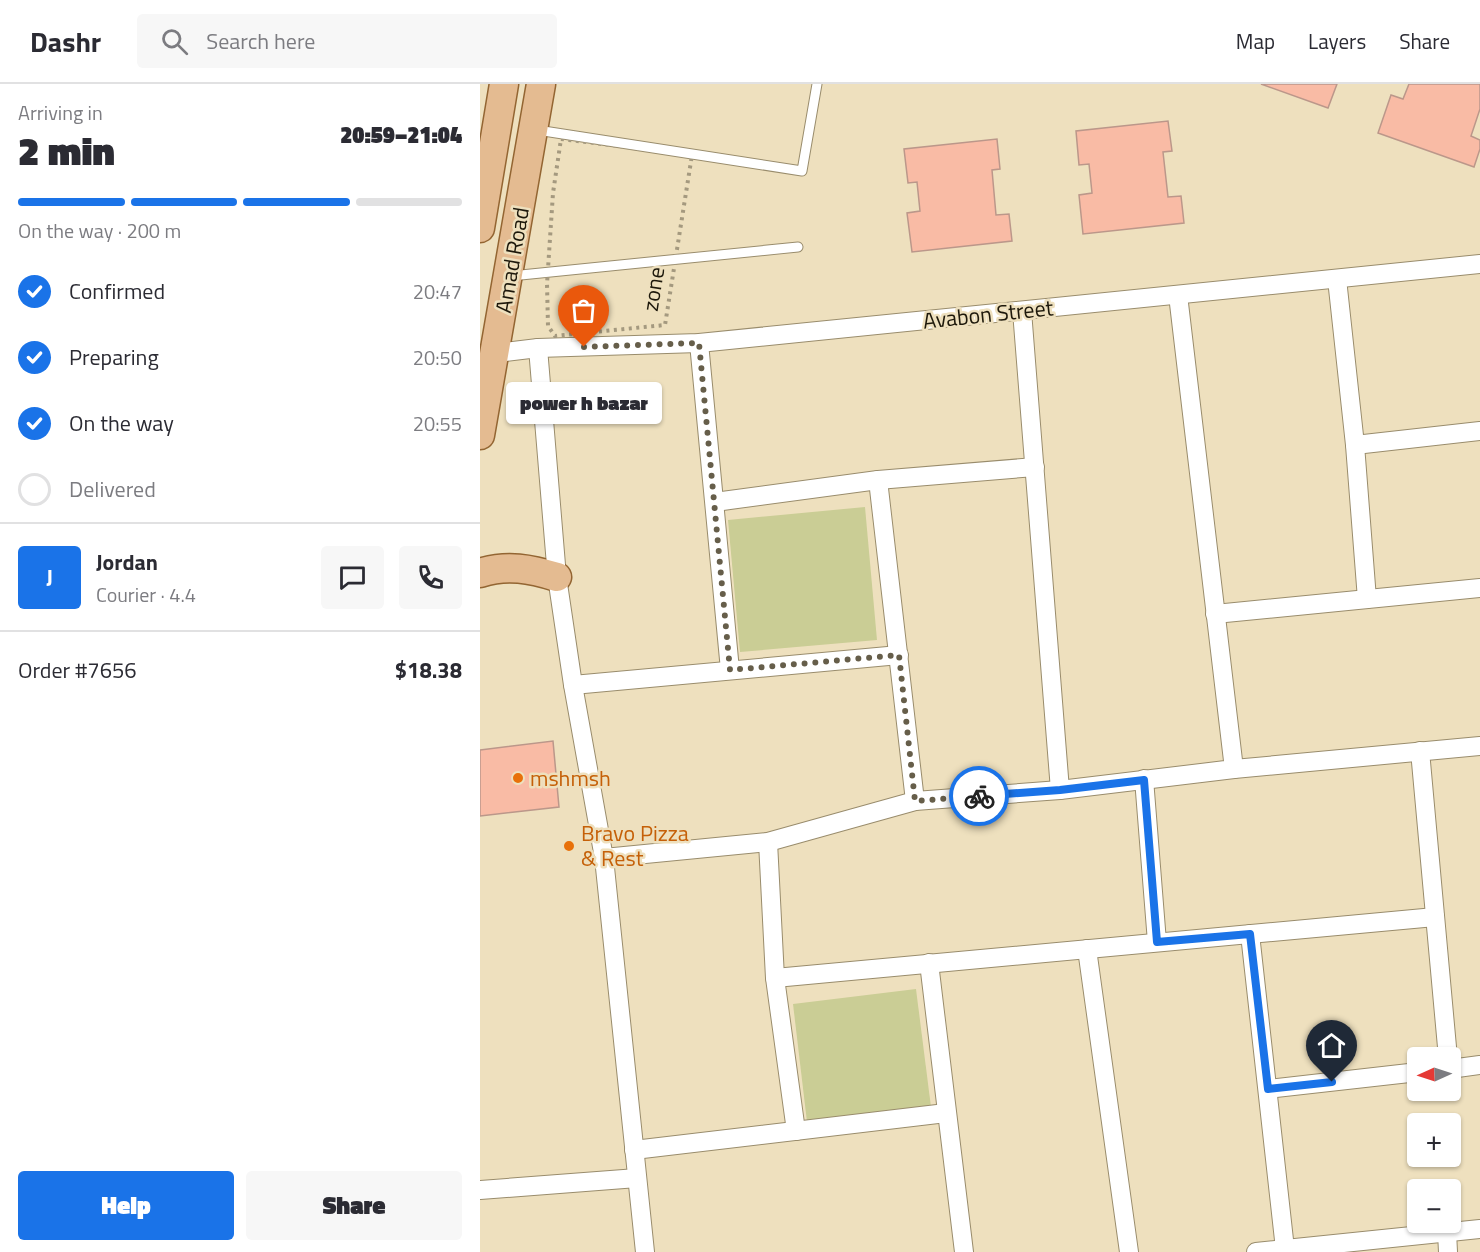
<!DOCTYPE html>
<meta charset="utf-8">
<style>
:root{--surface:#fff;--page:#f7f7f7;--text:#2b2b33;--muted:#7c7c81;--line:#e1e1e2;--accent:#1a73e8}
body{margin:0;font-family:"Titillium Web",sans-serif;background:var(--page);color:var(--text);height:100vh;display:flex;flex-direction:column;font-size:22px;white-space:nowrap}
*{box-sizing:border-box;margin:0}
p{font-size:20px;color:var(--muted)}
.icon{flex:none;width:33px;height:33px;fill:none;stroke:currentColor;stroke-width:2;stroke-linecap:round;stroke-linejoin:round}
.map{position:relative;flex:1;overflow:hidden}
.panel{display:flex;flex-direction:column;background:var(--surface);width:480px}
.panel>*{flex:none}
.needle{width:39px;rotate:267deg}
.tools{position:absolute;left:927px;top:963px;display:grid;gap:12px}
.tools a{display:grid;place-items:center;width:54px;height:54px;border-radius:6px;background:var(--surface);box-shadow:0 2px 4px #0004;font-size:30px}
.pin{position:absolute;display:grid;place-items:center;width:51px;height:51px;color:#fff;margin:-62px -26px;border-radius:50% 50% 50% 0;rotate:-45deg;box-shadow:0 0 6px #0007}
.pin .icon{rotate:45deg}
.courier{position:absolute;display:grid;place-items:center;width:60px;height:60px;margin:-30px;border:4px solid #1a73e8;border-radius:50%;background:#fff;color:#222;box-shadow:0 2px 8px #0007}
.bubble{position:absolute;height:42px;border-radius:6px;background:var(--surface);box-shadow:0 2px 4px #0004;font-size:20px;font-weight:800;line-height:42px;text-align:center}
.overview em{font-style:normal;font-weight:800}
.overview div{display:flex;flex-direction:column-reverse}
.overview{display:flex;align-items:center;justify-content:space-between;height:102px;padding:0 18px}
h1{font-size:39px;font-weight:800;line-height:45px}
.bar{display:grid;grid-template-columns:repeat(4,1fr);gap:9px 6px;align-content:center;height:72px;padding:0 18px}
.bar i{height:8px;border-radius:4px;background:var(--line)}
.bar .current{background:var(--accent)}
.bar p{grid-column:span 4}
.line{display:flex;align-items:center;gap:15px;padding:0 18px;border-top:2px solid var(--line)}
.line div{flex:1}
.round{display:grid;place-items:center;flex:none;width:63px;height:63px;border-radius:6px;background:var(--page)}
ol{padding:0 18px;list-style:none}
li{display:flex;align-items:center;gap:18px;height:66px}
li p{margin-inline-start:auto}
li .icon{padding:6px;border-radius:50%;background:var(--accent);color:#fff;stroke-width:4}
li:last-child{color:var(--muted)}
li i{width:33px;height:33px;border:3px solid var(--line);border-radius:50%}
.action{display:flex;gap:12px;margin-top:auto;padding:12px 18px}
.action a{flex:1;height:69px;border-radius:6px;background:var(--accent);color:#fff;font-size:24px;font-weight:800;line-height:69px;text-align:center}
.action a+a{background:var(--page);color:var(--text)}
header{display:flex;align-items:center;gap:36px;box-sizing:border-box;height:84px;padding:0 30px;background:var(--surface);border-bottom:2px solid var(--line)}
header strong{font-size:28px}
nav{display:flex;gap:33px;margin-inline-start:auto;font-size:21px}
.search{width:420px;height:54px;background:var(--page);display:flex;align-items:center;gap:15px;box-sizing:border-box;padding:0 21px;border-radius:6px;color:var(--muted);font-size:22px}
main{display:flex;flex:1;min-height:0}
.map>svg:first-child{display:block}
</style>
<header>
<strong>Dashr</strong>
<div class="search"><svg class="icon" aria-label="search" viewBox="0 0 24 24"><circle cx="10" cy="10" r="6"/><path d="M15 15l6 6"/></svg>Search here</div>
<nav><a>Map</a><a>Layers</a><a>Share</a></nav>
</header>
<main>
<section class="panel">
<div class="overview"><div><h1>2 min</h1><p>Arriving in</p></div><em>20:59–21:04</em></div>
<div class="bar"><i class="current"></i><i class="current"></i><i class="current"></i><i></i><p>On the way · 200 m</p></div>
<ol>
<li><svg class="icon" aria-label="check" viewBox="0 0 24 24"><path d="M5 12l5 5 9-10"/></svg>Confirmed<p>20:47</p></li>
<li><svg class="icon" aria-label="check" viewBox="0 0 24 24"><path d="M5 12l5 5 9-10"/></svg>Preparing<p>20:50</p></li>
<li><svg class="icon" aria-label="check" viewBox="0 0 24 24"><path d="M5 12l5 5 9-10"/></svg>On the way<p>20:55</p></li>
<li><i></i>Delivered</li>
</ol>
<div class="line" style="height:108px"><b class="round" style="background:var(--accent);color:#fff">J</b><div><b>Jordan</b><p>Courier · 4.4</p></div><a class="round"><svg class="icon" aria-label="chat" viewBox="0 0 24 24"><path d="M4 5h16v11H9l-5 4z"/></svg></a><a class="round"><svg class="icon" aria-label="phone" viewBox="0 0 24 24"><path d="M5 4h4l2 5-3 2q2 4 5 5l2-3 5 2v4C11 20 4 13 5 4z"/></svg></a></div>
<div class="line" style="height:78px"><div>Order #7656</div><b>$18.38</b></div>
<div class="action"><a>Help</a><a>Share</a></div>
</section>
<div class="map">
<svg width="1000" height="1168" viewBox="0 0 1000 1168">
<rect width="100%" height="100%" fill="#eee0be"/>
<g fill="#cacd95">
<path d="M385,423L397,556L260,568L248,436Z"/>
<path d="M436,905L451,1023L327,1038L313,920Z"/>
</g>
<g fill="#f9bba5" stroke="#bb978a" stroke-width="1.5">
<path d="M781,0H857L848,24Z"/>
<path d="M929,0H1000V25L991,52L1000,56V65L994,83L898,49L911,11L923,15Z"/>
<path d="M688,37L692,67L683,68L688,113L701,112L704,139L603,150L599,111L612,109L609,80L599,81L596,47Z"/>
<path d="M517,55L520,85L512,86L516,131L529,130L532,157L432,168L427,129L440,127L437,98L428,99L424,65Z"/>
<path d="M73,657L79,723L0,732V666Z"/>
</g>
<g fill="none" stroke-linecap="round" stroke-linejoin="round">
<defs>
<g id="service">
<path d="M57,46L322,87L337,0"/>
<path d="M31,192L318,163"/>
</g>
<g id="minor">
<path d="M857,195L875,361L1000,347"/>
<path d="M542,227L580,706"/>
<path d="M219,259L250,586"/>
<path d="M58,264L77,493L93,601L124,774L165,1168"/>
<path d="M16,269L58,264L219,259L1000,180"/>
<path d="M875,361L887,515"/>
<path d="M398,396L435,717"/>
<path d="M235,418L398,396L555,383"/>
<path d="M735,530L1000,504"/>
<path d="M93,601L419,571"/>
<path d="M940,667L968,974"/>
<path d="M754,685L1000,662"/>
<path d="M664,695L677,858"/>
<path d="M288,758L295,894L316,1047"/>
<path d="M124,774L288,758L435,717L580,706L754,685L698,211"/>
<path d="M770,850L805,1165"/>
<path d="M607,865L649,1168"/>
<path d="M449,879L484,1168"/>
<path d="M295,894L955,833"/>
<path d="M970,985L1000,981"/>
<path d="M788,1005L938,988"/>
<path d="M154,1066L466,1029"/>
<path d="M0,1106L157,1094"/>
<path d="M967,1148L968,1168"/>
<path d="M776,1168L1000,1145"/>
</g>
<g id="primary">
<path d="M0,144L24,0"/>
<path d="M0,351L61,0"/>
<path d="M0,489C27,480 51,485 77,493"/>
</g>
</defs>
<use href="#service" stroke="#998c6c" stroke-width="11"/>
<use href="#minor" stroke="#998c6c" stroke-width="20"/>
<use href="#primary" stroke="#936532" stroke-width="31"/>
<path stroke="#a4997f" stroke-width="4" stroke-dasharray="3 4.5" stroke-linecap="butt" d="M81,55L212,71L185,241L75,252L68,242L67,200L73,109Z"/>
<use href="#service" stroke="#fff" stroke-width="9"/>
<use href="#minor" stroke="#fff" stroke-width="18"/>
<use href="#primary" stroke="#e4bb91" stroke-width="28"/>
</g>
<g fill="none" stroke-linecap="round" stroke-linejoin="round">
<path stroke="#665e4a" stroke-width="6" stroke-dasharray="0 10.8" d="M104,263L219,259L250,586L419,571L435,717L499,712"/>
<path stroke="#1a73e8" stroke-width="8" d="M499,712L580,706L664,696L677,858L770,850L788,1005L852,998"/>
</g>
<g fill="#e8710a" stroke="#eee0be" stroke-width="2">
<circle cx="38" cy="694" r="6"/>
<circle cx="89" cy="762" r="6"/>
</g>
<g text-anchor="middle" stroke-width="5" stroke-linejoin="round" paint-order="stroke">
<g font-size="22" fill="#1d180b" stroke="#eee0be">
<text transform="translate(32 176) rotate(-80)" y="8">Amad Road</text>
<text transform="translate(173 205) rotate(-81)" y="8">zone</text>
<text transform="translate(508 230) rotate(-6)" y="8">Avabon Street</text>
</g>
<g font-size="22" fill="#c56008" stroke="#eee0be" text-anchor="start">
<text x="50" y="702">mshmsh</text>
<text x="101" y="757">Bravo Pizza<tspan x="101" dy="25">&amp; Rest</tspan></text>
</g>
</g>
</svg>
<div class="tools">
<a><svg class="needle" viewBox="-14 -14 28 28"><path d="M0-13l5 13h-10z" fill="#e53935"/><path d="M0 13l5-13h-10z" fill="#7c7c81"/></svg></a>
<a>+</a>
<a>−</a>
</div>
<div class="pin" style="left:104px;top:263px;background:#ea580c"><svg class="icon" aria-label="bag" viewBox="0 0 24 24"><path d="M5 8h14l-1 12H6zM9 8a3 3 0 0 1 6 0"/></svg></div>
<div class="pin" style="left:852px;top:998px;background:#1f2937"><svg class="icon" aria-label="home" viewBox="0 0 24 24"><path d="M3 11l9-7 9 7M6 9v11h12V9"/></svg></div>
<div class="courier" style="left:499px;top:712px"><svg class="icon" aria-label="bike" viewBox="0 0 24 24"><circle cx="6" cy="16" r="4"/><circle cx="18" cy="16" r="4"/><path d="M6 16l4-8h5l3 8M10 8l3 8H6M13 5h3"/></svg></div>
<div class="bubble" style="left:26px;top:298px;width:156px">power h bazar</div>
</div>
</main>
